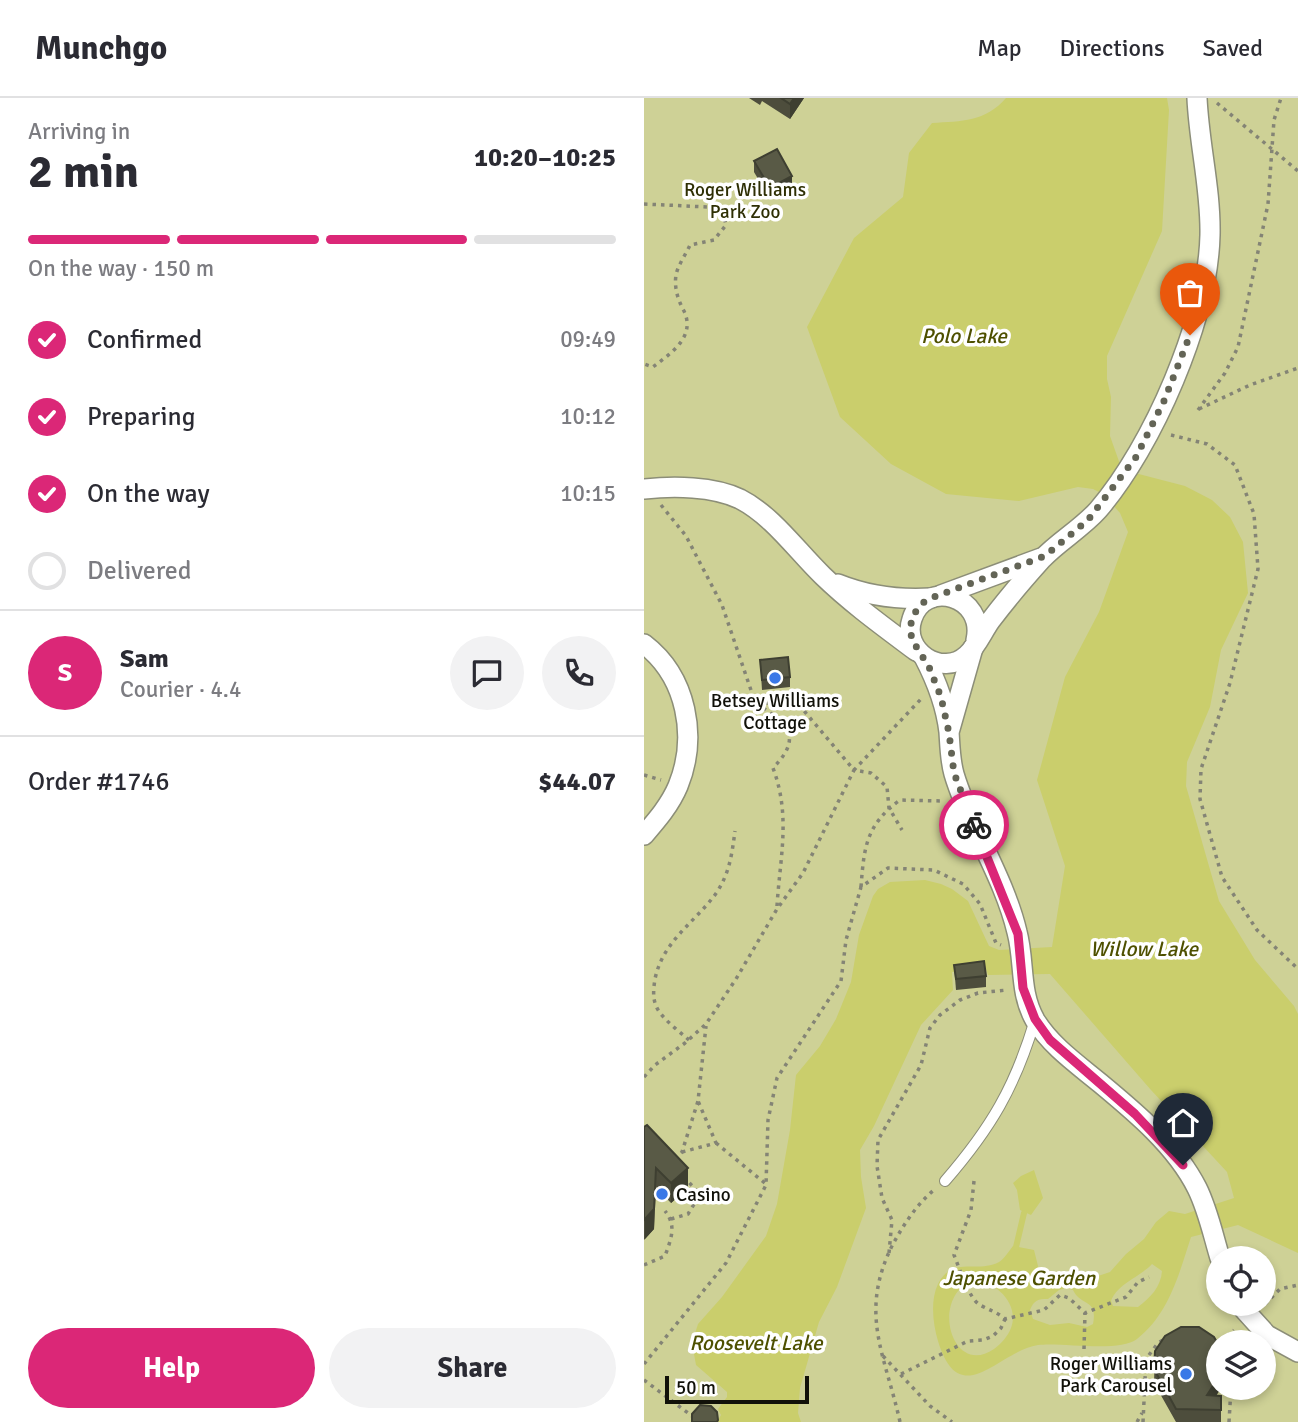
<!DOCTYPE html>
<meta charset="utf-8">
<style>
:root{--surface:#fff;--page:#f2f2f3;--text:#2b2b33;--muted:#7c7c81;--line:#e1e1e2;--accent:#db2777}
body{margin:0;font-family:Signika,sans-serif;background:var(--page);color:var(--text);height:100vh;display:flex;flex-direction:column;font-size:26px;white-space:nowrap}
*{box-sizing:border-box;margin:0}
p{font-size:23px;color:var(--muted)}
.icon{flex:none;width:38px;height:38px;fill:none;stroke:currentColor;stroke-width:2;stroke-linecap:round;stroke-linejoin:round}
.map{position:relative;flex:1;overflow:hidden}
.sheet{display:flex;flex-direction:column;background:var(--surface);width:644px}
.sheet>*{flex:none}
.buttons{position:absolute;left:562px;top:1148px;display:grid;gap:14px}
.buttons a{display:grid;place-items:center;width:70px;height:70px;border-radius:50%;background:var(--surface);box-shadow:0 4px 10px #0003;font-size:35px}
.scale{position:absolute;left:21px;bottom:18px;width:144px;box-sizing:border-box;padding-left:7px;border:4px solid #111109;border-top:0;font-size:19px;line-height:24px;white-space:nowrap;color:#111109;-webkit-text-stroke:5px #fff;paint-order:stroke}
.pin{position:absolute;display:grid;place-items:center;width:60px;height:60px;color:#fff;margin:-72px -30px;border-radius:50% 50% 50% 0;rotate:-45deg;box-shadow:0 0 7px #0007}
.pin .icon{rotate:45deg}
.courier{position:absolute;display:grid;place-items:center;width:70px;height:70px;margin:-35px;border:5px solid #db2777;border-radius:50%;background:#fff;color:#222;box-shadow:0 2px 9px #0007}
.overview em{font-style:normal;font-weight:700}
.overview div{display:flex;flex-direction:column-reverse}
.overview{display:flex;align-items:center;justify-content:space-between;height:119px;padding:0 28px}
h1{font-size:46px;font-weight:700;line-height:52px}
.bar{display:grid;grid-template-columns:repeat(4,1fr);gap:10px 7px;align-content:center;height:84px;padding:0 28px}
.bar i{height:9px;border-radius:5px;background:var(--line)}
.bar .current{background:var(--accent)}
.bar p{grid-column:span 4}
.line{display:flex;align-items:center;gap:18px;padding:0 28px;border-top:2px solid var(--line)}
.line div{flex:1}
.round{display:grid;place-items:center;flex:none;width:74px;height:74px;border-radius:37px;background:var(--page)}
ol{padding:0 28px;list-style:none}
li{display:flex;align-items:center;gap:21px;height:77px}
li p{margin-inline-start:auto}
li .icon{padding:7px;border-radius:50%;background:var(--accent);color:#fff;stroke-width:4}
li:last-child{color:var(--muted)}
li i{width:38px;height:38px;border:4px solid var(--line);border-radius:50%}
.button{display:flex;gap:14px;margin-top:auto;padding:14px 28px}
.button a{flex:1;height:80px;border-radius:42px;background:var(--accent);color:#fff;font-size:28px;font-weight:700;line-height:80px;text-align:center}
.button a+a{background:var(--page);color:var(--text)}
header{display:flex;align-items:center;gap:42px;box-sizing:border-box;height:98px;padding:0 35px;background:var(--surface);border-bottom:2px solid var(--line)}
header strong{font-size:33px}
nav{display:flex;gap:38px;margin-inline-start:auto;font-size:24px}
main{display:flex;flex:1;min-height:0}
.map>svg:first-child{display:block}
</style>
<header>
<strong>Munchgo</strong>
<nav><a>Map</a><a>Directions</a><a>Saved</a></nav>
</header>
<main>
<section class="sheet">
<div class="overview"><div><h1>2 min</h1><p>Arriving in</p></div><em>10:20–10:25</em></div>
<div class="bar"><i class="current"></i><i class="current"></i><i class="current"></i><i></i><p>On the way · 150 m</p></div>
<ol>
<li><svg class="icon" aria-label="check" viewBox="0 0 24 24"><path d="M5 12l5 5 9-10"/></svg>Confirmed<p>09:49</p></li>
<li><svg class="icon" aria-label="check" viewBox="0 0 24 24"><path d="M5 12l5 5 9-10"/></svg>Preparing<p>10:12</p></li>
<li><svg class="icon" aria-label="check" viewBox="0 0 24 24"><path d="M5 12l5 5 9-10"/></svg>On the way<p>10:15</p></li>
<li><i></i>Delivered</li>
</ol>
<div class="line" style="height:126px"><b class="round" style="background:var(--accent);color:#fff">S</b><div><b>Sam</b><p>Courier · 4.4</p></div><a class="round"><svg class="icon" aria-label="chat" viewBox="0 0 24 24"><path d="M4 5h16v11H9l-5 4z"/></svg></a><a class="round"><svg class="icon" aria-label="phone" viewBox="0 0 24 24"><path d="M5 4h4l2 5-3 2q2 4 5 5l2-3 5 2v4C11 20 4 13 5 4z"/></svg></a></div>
<div class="line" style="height:91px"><div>Order #1746</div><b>$44.07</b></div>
<div class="button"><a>Help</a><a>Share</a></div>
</section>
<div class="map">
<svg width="654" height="1324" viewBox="0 0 654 1324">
<rect width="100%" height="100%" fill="#fbfde5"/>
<path fill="#ced196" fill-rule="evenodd" d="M0,0H654V1324H0ZM574,1160H620V1206H574ZM574,1244H620V1290H574Z"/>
<g fill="#cace6c" fill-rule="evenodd">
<path d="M362,0H523L525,12L518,133L463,258V281L467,299L466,338L477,369L487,374L541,388L568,402L586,419L599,444L604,495L577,552L566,609L543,664L542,688L575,803L611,862L650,908L654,916V1155L594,1127L547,1139C535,1176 525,1216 493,1241C475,1255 418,1244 394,1247C354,1253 316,1315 294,1243C289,1226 286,1203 294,1186C309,1157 332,1176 355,1164C360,1161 365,1153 369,1148L390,1152L395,1172L402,1175L451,1179L466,1174L482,1156L500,1141L512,1124L525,1113L541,1116L590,1100L583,1074L507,992L406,876L344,877L342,871L308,874L309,892L277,927L230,1028L216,1052L217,1079L222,1110L193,1189L175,1224L156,1290L154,1315L157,1324H73L77,1317L74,1311L83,1299V1294L52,1267L48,1245L54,1226L78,1199L122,1138L133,1106L146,1032L152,977L176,948L192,921L207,884L215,837L229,798L234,791L246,784L281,782L297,786L308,791L324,803L345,848L355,852L408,849L421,768L393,682L421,579L455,514L484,434L476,415L459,396L449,391L434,389L375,403L302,396L247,366L196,319L163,229L210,140L259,99L265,55L288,25C318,23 341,24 362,0ZM508,1166L518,1173C517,1189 506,1200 494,1209L469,1208L467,1203C473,1186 496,1179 508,1166ZM329,1182C352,1183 376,1206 367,1230C364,1238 357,1246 350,1251C308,1280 285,1200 329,1182ZM422,1190L429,1192C437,1209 454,1200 449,1226L443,1229L425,1225L406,1227L389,1221L386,1212C390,1202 394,1201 404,1201L415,1192Z"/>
<path d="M390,1072L399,1100L387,1117L376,1112L373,1092L369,1085L377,1078Z"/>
</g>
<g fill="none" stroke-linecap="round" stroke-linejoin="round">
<path stroke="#cace6c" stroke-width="6" d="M372,1149L380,1115"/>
<defs>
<path id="service" d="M301,1083C347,1030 371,989 391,922"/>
<g id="minor">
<path d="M0,391C29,388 69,388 96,401C129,418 153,453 179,478C208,506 240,529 272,553"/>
<path d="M194,486C224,498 255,502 287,500"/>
<path d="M297,497L397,460"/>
<path d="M332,542C342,498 281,480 268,521C257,553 298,580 323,557C333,548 339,533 347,522C363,501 380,481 398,461C415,443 437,431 454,412C509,348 564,222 566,137C567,91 555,46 553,0"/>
<path d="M0,546C43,579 54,639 34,688C26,707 13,722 0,737"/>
<path d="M280,559C292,582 302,608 305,634C306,648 306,662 310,676C326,730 360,779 373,834C381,864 375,894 391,922C407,948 433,966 456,985C491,1014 532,1048 553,1090C564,1112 569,1137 576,1160"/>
<path d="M306,631L329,550"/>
<path d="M595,1206L623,1237L654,1254"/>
</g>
</defs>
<use href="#service" stroke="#8c8e78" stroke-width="12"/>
<use href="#minor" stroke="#8c8e78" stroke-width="22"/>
<g stroke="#848475" stroke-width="3.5" stroke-dasharray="3.5 5" stroke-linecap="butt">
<path d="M573,5L654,73"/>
<path d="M0,106L64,109L80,119L82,127L70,142L46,147C42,156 34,167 32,177C30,190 34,202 40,213C52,239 27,255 9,269L0,266"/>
<path d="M555,311L606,287L654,270"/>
<path d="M554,312L581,275L594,249L624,106L630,22L637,0"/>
<path d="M527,337L563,346L591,367L610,416L614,471L586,585L557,671L556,701L578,779L613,832L654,871"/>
<path d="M17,407L42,438L78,507L111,604L156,608L210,672L277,601"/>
<path d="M112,605C143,626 160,638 129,670C147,718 136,759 133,808"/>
<path d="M0,677L17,682"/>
<path d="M217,789C220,749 222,727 256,702L300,703"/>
<path d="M45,942C36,934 25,926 17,916C8,905 9,894 11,881C19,842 52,824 73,794C86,774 88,755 91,733"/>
<path d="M0,979L11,967L41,945L62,926L92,881L133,811L159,775L210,672L227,675L243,689L245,710L258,732"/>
<path d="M72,1045L122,1086"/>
<path d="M38,1054L72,1045L54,1003"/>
<path d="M31,1061L38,1054L54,1003L62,928"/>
<path d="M330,1083L327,1112L310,1157C315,1169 325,1201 336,1207C345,1212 353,1214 361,1221L400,1212L416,1197L425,1200L441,1215L482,1199L494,1184L505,1179"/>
<path d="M27,1121L44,1116L54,1100L52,1092L41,1080"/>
<path d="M245,1155L248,1122L238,1100L233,1068L234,1042L277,967L286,930L296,917L316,902L334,895L363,892"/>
<path d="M0,1167L21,1158C27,1141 33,1128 21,1113"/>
<path d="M621,1206L636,1191L654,1187"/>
<path d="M577,1244L590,1232"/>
<path d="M440,1251L441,1215"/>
<path d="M239,1258L286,1308L308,1324"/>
<path d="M0,1266L82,1165L122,1087L124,1022L133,980L197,883L202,842L217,789L244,770L290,772L319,786L336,806L352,845L357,847"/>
<path d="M257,1276L324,1243L339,1242L349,1238L357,1230L361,1221"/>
<path d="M0,1282L48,1318"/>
<path d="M256,1324C241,1256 214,1215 249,1146C260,1126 273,1106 291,1091"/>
<path d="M493,1324L498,1315"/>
<path d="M499,1324L502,1261L514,1245L522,1240"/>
<path d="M585,1324L587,1290"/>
</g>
<use href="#service" stroke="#fff" stroke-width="10"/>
<use href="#minor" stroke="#fff" stroke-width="19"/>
</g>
<g fill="#4d4d3c">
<path d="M105,0H160L146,21L118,3L116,7Z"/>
<path d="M110,63L148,88L126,101L110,74Z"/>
<path d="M116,562L146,579V589L118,592Z"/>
<path d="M310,867L342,878V889L312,892Z"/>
<path d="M0,1029L44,1090L27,1105L12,1089L10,1131L0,1142Z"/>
<path d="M511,1253L574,1290H577L572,1298H577V1324H532L510,1285Z"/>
</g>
<g fill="#3e3f31">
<path d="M150,0H160L146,21V6Z"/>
<path d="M148,78V88L126,101V90Z"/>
<path d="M12,1070L10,1131L1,1141V1122Z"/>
<path d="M44,1070V1090L27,1105V1085Z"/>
<path d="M574,1280V1290H577L563,1311V1297Z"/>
</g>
<g fill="#595a46" stroke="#3e3f31" stroke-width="2">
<path d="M137,0H150L146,6Z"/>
<path d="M133,51L148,78L126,90L110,63Z"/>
<path d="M144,559L146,579L118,582L116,562Z"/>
<path d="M340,863L342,878L312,881L310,867Z"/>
<path d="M3,1027L44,1070L27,1085L12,1070L10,1111L0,1122V1029Z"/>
<path d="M537,1229H555L570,1239L574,1246V1280L563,1297L577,1298V1312L532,1311L510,1271L511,1253L521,1238Z"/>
<path d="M56,1307L67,1308L73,1314L74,1322L73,1324H48V1316Z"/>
</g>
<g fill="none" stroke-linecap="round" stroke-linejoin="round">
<path stroke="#636456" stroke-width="7" stroke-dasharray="0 12.6" d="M330,727L310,675L305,635L297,599L285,569L268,542L266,530L269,517L280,504L287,500L401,458L444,422L492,359L520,303L546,237"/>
<path stroke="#db2777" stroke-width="9" d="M330,727L374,836L379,890L391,921L406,942L491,1016L539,1067"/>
</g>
<g fill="#3a78e7" stroke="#fff" stroke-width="2.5">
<circle cx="131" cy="580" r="7"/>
<circle cx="18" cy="1096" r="7"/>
<circle cx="542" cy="1276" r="7"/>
</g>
<g text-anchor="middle" stroke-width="7" stroke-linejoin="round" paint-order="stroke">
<g font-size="19" fill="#2e2f04" stroke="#fff">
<text x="101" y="98">Roger Williams<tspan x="101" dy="22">Park Zoo</tspan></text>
</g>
<g font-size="19" fill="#111109" stroke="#fff">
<text x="131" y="609">Betsey Williams<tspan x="131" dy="22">Cottage</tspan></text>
<text x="32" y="1103" text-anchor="start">Casino</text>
<text x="528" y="1272" text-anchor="end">Roger Williams<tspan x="528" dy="22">Park Carousel</tspan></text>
</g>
<g font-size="21" font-style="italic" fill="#4e5000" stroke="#fff">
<text x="320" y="245">Polo Lake</text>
<text x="500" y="858">Willow Lake</text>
<text x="375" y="1187">Japanese Garden</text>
<text x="112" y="1252">Roosevelt Lake</text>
</g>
</g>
</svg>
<div class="buttons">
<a><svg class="icon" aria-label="locate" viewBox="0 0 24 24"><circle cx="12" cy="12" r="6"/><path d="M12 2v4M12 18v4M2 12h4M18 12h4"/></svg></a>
<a><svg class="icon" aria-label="layers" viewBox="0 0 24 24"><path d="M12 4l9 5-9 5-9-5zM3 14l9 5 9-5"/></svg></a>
</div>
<div class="scale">50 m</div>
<div class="pin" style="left:546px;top:237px;background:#ea580c"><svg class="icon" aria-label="bag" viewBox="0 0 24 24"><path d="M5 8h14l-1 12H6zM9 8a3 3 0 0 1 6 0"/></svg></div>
<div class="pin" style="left:539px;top:1067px;background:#1f2937"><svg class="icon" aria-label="home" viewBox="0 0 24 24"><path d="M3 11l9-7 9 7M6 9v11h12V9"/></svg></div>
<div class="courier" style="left:330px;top:727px"><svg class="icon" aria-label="bike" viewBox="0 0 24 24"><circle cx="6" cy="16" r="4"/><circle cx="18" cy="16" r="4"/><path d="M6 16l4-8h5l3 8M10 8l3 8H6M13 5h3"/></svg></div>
</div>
</main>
